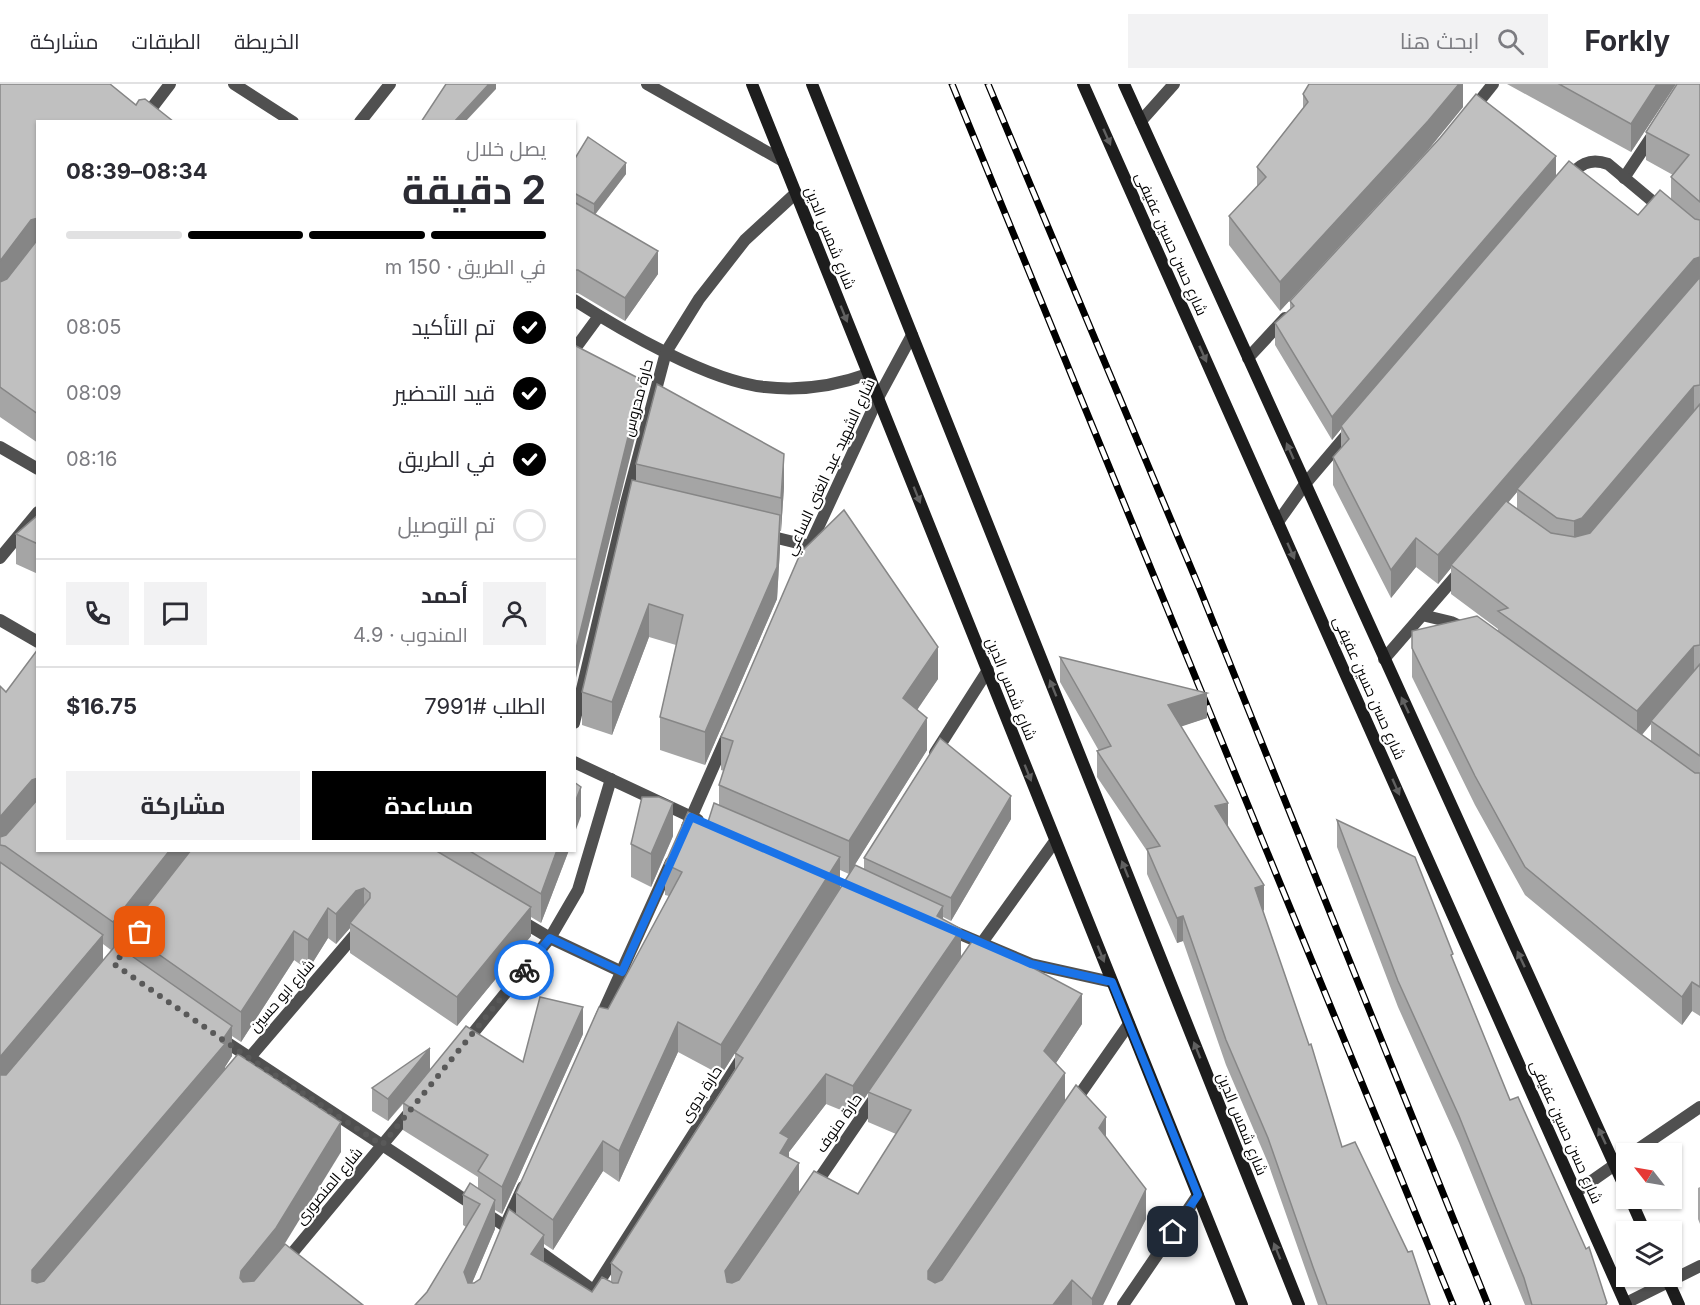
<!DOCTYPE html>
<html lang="ar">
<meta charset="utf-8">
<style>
:root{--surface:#fff;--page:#f2f2f3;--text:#2b2b33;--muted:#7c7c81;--line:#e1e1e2;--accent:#000}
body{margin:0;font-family:Inter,Cairo,sans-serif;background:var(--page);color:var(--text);direction:rtl;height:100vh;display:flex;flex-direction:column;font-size:22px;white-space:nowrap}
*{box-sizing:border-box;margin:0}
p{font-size:20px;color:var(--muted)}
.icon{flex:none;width:33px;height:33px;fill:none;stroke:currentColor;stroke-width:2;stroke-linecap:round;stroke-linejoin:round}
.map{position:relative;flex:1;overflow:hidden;direction:ltr}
.drawer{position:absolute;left:36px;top:36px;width:540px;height:732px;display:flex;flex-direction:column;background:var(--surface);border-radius:0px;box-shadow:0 2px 4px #0004;direction:rtl}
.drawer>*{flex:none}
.needle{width:39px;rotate:301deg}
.fabs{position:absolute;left:1616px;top:1059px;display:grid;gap:12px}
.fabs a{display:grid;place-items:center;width:66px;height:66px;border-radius:0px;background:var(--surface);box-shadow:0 2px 4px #0004;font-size:30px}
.pin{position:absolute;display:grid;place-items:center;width:51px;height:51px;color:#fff;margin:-26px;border-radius:12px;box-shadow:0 3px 9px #0006}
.courier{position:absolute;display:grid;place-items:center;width:60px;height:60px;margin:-30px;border:4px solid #1a73e8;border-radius:50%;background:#fff;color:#222;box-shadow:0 2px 8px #0007}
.head em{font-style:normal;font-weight:700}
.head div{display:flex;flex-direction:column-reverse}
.head{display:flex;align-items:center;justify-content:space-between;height:102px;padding:0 30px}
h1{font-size:39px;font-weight:700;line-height:45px}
.bar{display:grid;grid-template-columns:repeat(4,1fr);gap:9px 6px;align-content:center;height:72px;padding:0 30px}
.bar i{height:8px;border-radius:4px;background:var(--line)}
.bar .active{background:var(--accent)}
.bar p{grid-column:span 4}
.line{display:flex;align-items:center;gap:15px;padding:0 30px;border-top:2px solid var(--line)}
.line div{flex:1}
.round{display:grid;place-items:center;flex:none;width:63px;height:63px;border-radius:0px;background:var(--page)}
ol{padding:0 30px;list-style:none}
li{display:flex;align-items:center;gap:18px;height:66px}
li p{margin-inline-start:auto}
li .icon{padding:6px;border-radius:50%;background:var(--accent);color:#fff;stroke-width:4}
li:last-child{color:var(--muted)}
li i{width:33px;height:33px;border:3px solid var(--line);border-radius:50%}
.button{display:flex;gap:12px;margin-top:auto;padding:12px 30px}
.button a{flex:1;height:69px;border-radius:0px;background:var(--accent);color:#fff;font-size:24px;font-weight:700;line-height:69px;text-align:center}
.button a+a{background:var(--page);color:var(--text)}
header{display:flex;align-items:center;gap:36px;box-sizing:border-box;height:84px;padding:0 30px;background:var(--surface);border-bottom:2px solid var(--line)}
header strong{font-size:28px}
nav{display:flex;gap:33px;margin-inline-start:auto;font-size:21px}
.search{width:420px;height:54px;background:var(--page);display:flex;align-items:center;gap:15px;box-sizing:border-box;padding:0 21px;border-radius:0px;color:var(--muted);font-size:22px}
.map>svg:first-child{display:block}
</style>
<header>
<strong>Forkly</strong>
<div class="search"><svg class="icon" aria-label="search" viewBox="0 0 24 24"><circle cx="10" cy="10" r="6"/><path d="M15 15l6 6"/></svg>ابحث هنا</div>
<nav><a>الخريطة</a><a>الطبقات</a><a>مشاركة</a></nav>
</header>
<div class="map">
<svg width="1700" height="1221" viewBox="0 0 1700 1221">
<rect width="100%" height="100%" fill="#fff"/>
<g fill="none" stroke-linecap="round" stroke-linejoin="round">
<g stroke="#505050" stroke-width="12">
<path d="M234,0L293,38"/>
<path d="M647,0L783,77"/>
<path d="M1473,25L1493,0"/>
<path d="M1141,37L1174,0"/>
<path d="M141,38L170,0"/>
<path d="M360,38L390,0"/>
<path d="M1624,94L1654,49"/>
<path d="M1567,95C1579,81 1589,73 1608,80L1663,126"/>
<path d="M574,216C621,246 710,298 765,303C800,307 835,302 868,290"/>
<path d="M574,266L599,232"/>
<path d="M1248,274L1285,234"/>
<path d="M0,363L38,385"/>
<path d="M1278,438L1305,400L1350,347"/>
<path d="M765,451L810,462"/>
<path d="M0,474L38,428"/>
<path d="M804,474L878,314L912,251"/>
<path d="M1422,531L1451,538L1464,544"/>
<path d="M0,536L38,558"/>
<path d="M1384,575L1462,485"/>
<path d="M574,639L626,419L666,268L699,215L745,156L796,109"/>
<path d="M935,669L988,586"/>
<path d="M574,678L698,736"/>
<path d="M687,743L727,652"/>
<path d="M518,835L550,854L622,888"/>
<path d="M948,845L1031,880L1112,898"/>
<path d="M976,867L1055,757"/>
<path d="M599,937L671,778"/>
<path d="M220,954L511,1146"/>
<path d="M465,959L550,854L578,806L611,695"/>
<path d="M245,979L359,846"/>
<path d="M1073,1020L1129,940"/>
<path d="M1631,1070L1700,1023"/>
<path d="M813,1104L876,1012"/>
<path d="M1576,1108L1626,1073"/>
<path d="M505,1142L523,1103"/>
<path d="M532,1162L614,1221"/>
<path d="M284,1179L413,1024"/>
<path d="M594,1206L743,972"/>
<path d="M1626,1219L1700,1182"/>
<path d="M1123,1221L1198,1111"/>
</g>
<g stroke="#1d1d1d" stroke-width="12">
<path d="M752,0L1242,1221"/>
<path d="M812,0L1299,1221"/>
<path d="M1083,0L1626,1221"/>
<path d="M1124,0L1626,1106"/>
<path d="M1630,1114L1645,1148"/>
<path d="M1666,1192L1679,1221"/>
</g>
<defs>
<g id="rail">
<path d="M952,0L1453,1221"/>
<path d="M988,0L1199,503L1488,1221"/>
</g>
</defs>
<use href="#rail" stroke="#000" stroke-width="7"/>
<use href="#rail" stroke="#fff" stroke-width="4.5" stroke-dasharray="14" stroke-linecap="butt"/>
</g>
<g fill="#a5a5a5" fill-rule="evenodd">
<path d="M0,0L136,21L174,38H38V359L0,333Z"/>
<path d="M1463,0V23L1428,66L1280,227L1229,161V132L1257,103V83L1303,24V10Z"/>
<path d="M1507,0H1676L1631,68Z"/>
<path d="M1700,0V932L1692,927L1682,941L1525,811L1475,721L1412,593V547H1498V545L1451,510V484L1438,500L1416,483L1391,514L1333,401V373L1341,364V345L1332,356L1275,261V239L1290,225V217L1556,92L1638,131L1671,115V93L1673,91L1646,76V48ZM1517,408V425L1508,419ZM1651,640V657L1642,651Z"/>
<path d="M574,76L626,90L595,130L658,190L625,237L578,209H574Z"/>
<path d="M636,380L784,403L781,447H780V464L777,515L705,681L660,666V633L676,561L649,553L612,651L582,641V608L636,397Z"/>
<path d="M38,431V490L16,480V450Z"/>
<path d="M1060,573L1207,634L1181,642L1228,743L1264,826L1263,827L1342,1063L1430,1221H1318L1268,1079L1226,981L1183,857L1177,859L1147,790V767L1097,693V667H1099L1060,598Z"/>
<path d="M938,595L917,625L927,666L849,790L840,786V804L721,991L678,968L619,1098L603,1087L553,1166L544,1160V1178L592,1208L611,1199V1179L735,985V969L864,785V774L1011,735L951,837L943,833V836L961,874L1082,940L1056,979L1065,1018L1106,1053L1146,1135L1103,1221H415L427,1208L466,1143L463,1141V1111L478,1105V1093L403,1046V1020L388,1037L372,1027V1004L430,985L523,978L583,950L502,1130L495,1126V1145L472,1199H474L480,1195L516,1130V1109L608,925L669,812L665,811V780L708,738L719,721V701L724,687L721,686V653ZM868,1009V1038L896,1050L858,1110L799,1108L789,1073V1068L826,1020L853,1031Z"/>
<path d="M0,602L6,608L38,766H569L541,839L531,833V852L457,942L350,869V844L336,860L328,854L308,886L294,876L241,958L232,952V972L225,983V986L341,1068L0,1221ZM127,851V868L118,862ZM103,860L111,866L103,877Z"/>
<path d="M1337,736L1453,877L1510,1016L1607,1221H1525L1459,1059L1398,923L1337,763Z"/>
<path d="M673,752L651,803L631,793V760Z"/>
<path d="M1700,1103V1140L1698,1135V1104Z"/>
</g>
<g fill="#868686">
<path d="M489,0H496V5L465,38H454Z"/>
<path d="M1459,0H1463V23L1428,66L1280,227V198Z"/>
<path d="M1657,0H1676L1631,68V40Z"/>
<path d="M1556,72V95L1341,342V345L1332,356V333Z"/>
<path d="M626,79V90L594,132V120Z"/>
<path d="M38,134V163L0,207V177L31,136Z"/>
<path d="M658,167V190L625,237V214Z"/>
<path d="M1700,173V201L1517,405V408L1453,482L1451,481V484L1438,500V471L1694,175Z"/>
<path d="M642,296V325L574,602V573Z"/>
<path d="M1694,302V331L1582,463L1574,465V437Z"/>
<path d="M784,370V403L781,447V414Z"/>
<path d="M780,431V464L777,515L705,681V648Z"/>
<path d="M1416,454V483L1391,514V486Z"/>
<path d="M649,520V553L612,651V618Z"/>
<path d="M1694,562V591L1651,637V640L1637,656V627Z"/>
<path d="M938,563V595L903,647V614Z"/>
<path d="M1207,609V634L1168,647V621Z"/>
<path d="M927,634V666L849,790V757Z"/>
<path d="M38,694V723L0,761V733L32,696Z"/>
<path d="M581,703V732L574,751V721Z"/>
<path d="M1011,712V735L951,837V814Z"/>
<path d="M673,719V752L651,803V770Z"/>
<path d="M1228,719V744L1215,722Z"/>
<path d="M170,766H194L127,848V851L113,868V838Z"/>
<path d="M557,766H569L541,839V810Z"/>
<path d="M840,773V804L721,991V961Z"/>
<path d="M1264,801V826L1255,830V804Z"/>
<path d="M364,804V834L350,839V844L336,860V830L356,807Z"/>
<path d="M943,822V852L937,832Z"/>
<path d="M531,823V852L457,942V913Z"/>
<path d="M328,824V854L308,886V856Z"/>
<path d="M1183,832V857L1177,859V834Z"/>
<path d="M961,845V875L853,1031V1002Z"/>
<path d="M294,847V876L241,958V928Z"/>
<path d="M103,851V881L0,1002V973Z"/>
<path d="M1692,898V927L1682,941V913Z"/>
<path d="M1082,910V940L1044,997V967Z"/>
<path d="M583,923V950L502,1130V1103Z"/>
<path d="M678,938V968L619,1098V1067Z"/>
<path d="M232,942V972L225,983V990L32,1216V1186L221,958Z"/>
<path d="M430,964V986L388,1037V1015Z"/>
<path d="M1065,989V1019L928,1221V1187Z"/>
<path d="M826,990V1020L789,1068V1084L780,1098V1049Z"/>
<path d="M1106,1033V1063L1099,1044Z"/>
<path d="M341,1038V1068L276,1174L241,1216L240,1194L241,1187Z"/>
<path d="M603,1057V1087L553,1166V1136Z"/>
<path d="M799,1079V1109L725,1216V1187Z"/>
<path d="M1146,1105V1135L1103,1221H1092V1215Z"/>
<path d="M495,1116V1145L464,1218V1188Z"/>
<path d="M544,1151V1180L531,1170Z"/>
<path d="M1072,1196V1221H1053Z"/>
</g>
<g fill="#c0c0c0" stroke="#868686" stroke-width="1.5">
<path d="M0,0H110L136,21L139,16L145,15L174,38H38V134L31,136L0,177Z"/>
<path d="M446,0H489L454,38H421Z"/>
<path d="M1309,0H1459L1428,37L1280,198L1229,132L1266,93L1257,83L1308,18L1303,10Z"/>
<path d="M1559,0H1657L1631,40Z"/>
<path d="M1677,0H1700V118L1671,93L1689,71L1646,48Z"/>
<path d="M1476,10L1556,72L1332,333L1275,239L1294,222L1290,217L1440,54Z"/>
<path d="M588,53L626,79L594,120L574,109V76Z"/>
<path d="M1569,77L1638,131L1660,106L1695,135L1700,136V173L1694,175L1438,471L1416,454L1391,486L1333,373L1349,355L1341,342Z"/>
<path d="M574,118L658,167L625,214L578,186H574Z"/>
<path d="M38,155V330L0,303V198L7,195Z"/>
<path d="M1700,193V301L1694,302L1582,434L1574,437L1557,434L1517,405Z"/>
<path d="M574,261L642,296L574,573Z"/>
<path d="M657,300L784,370L781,414L636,380Z"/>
<path d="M1700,320V561L1694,562L1637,627L1498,527L1508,524L1451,481L1506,417L1551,449L1575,453L1590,449Z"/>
<path d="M632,396L780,431L777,483L705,648L660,633L683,531L649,520L612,618L582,608Z"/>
<path d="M844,426L938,563L903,614L927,634L849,757L719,701L733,657L721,653L801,468Z"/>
<path d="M38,431V460L16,450Z"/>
<path d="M1477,532L1695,689H1700V903L1692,898L1682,913L1525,783L1475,692L1412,564V547Z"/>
<path d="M38,565V694L32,696L0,733V602L6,608Z"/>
<path d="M1060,573L1207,609L1168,621L1228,719L1215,722L1264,801L1255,804L1309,961L1311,960L1342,1063L1355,1058L1408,1168L1412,1167L1430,1221H1327L1313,1183L1268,1054L1226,956L1183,832L1177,834L1147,765L1160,762L1097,667L1111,662Z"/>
<path d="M1700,580V672L1651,637Z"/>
<path d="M940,654L1011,712L951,814L864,774Z"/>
<path d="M574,698L581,703L574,721Z"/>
<path d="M642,713H659L673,719L651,770L631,760Z"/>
<path d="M38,715V766H170L113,838L5,762L0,761V753L6,751Z"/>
<path d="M714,719L840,773L721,961L678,938L619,1067L603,1057L553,1136L516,1109L599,923L608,925L682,788L665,780L688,728L708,738Z"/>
<path d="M1337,736L1415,773L1453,870L1451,871L1510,1016L1518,1013L1586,1165L1589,1163L1607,1219L1605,1221H1532L1524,1194L1459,1032L1398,897Z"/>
<path d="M191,766H435L531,823L457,913L350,839L370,814V809L364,804L356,807L336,830L328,824L308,856L294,847L241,928L127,848Z"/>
<path d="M468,766H557L541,810Z"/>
<path d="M0,778L103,851L0,973Z"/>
<path d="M855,781L943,822L937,832L961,845L853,1002L826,990L780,1049L789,1054L780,1069L799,1079L725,1187L727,1198L732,1199L739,1196L814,1087L858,1110L911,1026L868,1008L975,853L1082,910L1044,967L1065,989L928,1187V1195L935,1199L942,1196L1076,1001L1106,1033L1099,1044L1146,1105L1092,1215L1072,1196L1053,1221H415L427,1208L480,1120L463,1111L470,1099L495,1116L464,1188L468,1199H474L480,1195L509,1125L544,1151L531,1170L592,1208L602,1193L613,1199H618L622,1188L611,1179L743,974L735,969Z"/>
<path d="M116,861L232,942L221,958L225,960L32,1186V1197L37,1199L44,1197L238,970L341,1038L276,1144L241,1187L240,1194L243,1198L254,1197L285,1160L363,1221H0V991H6Z"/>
<path d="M540,913L583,923L502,1103L478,1087L488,1071L403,1019L466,942L523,978Z"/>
<path d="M430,964L388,1015L372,1004Z"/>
</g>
<defs><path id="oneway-solid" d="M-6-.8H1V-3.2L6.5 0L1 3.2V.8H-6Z" transform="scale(1.5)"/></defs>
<g fill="#616161">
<use href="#oneway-solid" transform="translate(1107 53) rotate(66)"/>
<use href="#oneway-solid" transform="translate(844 230) rotate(68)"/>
<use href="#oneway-solid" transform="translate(1203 270) rotate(66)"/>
<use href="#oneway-solid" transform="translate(1290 367) rotate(-114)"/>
<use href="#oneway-solid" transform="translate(917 411) rotate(68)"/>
<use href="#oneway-solid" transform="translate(1291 467) rotate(66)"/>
<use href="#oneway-solid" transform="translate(1053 604) rotate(-112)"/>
<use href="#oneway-solid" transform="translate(1405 621) rotate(-115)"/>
<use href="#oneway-solid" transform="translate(1028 689) rotate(68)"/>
<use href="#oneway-solid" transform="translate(1396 703) rotate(66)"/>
<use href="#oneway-solid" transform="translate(1125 785) rotate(-112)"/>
<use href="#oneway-solid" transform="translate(1101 870) rotate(68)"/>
<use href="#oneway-solid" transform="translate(1521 875) rotate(-115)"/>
<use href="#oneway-solid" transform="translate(1197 966) rotate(-112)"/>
<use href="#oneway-solid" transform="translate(1602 1052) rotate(-115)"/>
<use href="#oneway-solid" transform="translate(1277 1167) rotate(-112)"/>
</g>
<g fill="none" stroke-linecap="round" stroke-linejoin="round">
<path stroke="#595959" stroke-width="6" stroke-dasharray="0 10.8" d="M140,848L114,880L249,974L382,1061L524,886"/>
<path stroke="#1a73e8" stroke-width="8" d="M524,886L550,854L622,888L691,733L1031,880L1112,898L1198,1111L1173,1148"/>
</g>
<g text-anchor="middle" stroke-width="4.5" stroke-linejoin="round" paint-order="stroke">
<g font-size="15" fill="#000" stroke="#fff">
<text transform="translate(830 154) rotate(68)" y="5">شارع شمس الدين</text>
<text transform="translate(1171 160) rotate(66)" y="5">شارع حسن حسين عفيفى</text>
<text transform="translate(638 314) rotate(-75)" y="5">حارة محروس</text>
<text transform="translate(830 383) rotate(-65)" y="5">شارع الشهيد عبد الغنى الساعي</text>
<text transform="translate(1369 604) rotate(66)" y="5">شارع حسن حسين عفيفى</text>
<text transform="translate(1011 605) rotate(68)" y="5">شارع شمس الدين</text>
<text transform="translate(282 912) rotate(-49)" y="5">شارع ابو حسين</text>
<text transform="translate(701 1010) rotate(-57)" y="5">حارة بدوى</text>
<text transform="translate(839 1039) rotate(-55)" y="5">حارة منوف</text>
<text transform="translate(1242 1040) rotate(68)" y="5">شارع شمس الدين</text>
<text transform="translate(1566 1048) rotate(66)" y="5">شارع حسن حسين عفيفى</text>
<text transform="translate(329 1102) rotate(-50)" y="5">شارع المنصورى</text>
</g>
</g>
</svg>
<div class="fabs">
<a><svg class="needle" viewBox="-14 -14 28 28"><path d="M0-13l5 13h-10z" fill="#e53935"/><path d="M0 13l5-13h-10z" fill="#7c7c81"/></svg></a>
<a><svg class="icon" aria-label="layers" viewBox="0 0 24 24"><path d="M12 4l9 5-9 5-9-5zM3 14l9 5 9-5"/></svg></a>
</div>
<div class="pin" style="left:140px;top:848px;background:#ea580c"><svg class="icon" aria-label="bag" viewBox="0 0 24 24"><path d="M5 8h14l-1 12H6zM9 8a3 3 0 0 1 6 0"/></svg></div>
<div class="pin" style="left:1173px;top:1148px;background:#1f2937"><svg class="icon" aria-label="home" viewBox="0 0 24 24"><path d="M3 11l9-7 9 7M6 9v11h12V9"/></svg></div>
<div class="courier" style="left:524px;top:886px"><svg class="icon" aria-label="bike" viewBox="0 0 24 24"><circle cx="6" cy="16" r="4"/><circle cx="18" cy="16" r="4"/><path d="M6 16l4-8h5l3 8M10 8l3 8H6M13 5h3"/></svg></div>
<section class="drawer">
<div class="head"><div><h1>2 دقيقة</h1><p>يصل خلال</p></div><em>08:34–08:39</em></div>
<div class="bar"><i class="active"></i><i class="active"></i><i class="active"></i><i></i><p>في الطريق · 150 m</p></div>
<ol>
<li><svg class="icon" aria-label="check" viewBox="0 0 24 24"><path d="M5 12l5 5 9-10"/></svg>تم التأكيد<p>08:05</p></li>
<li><svg class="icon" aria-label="check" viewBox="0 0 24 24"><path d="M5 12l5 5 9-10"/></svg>قيد التحضير<p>08:09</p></li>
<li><svg class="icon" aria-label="check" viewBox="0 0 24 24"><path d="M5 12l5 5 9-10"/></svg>في الطريق<p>08:16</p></li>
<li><i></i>تم التوصيل</li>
</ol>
<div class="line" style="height:108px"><a class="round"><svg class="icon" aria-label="person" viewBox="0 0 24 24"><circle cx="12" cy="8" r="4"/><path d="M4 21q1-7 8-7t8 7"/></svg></a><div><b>أحمد</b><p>المندوب · 4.9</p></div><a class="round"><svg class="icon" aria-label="chat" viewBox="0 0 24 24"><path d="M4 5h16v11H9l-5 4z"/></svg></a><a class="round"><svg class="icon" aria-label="phone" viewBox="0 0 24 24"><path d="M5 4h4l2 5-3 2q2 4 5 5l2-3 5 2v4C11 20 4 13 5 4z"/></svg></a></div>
<div class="line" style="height:78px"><div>الطلب #7991</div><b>$16.75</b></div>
<div class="button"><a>مساعدة</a><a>مشاركة</a></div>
</section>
</div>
